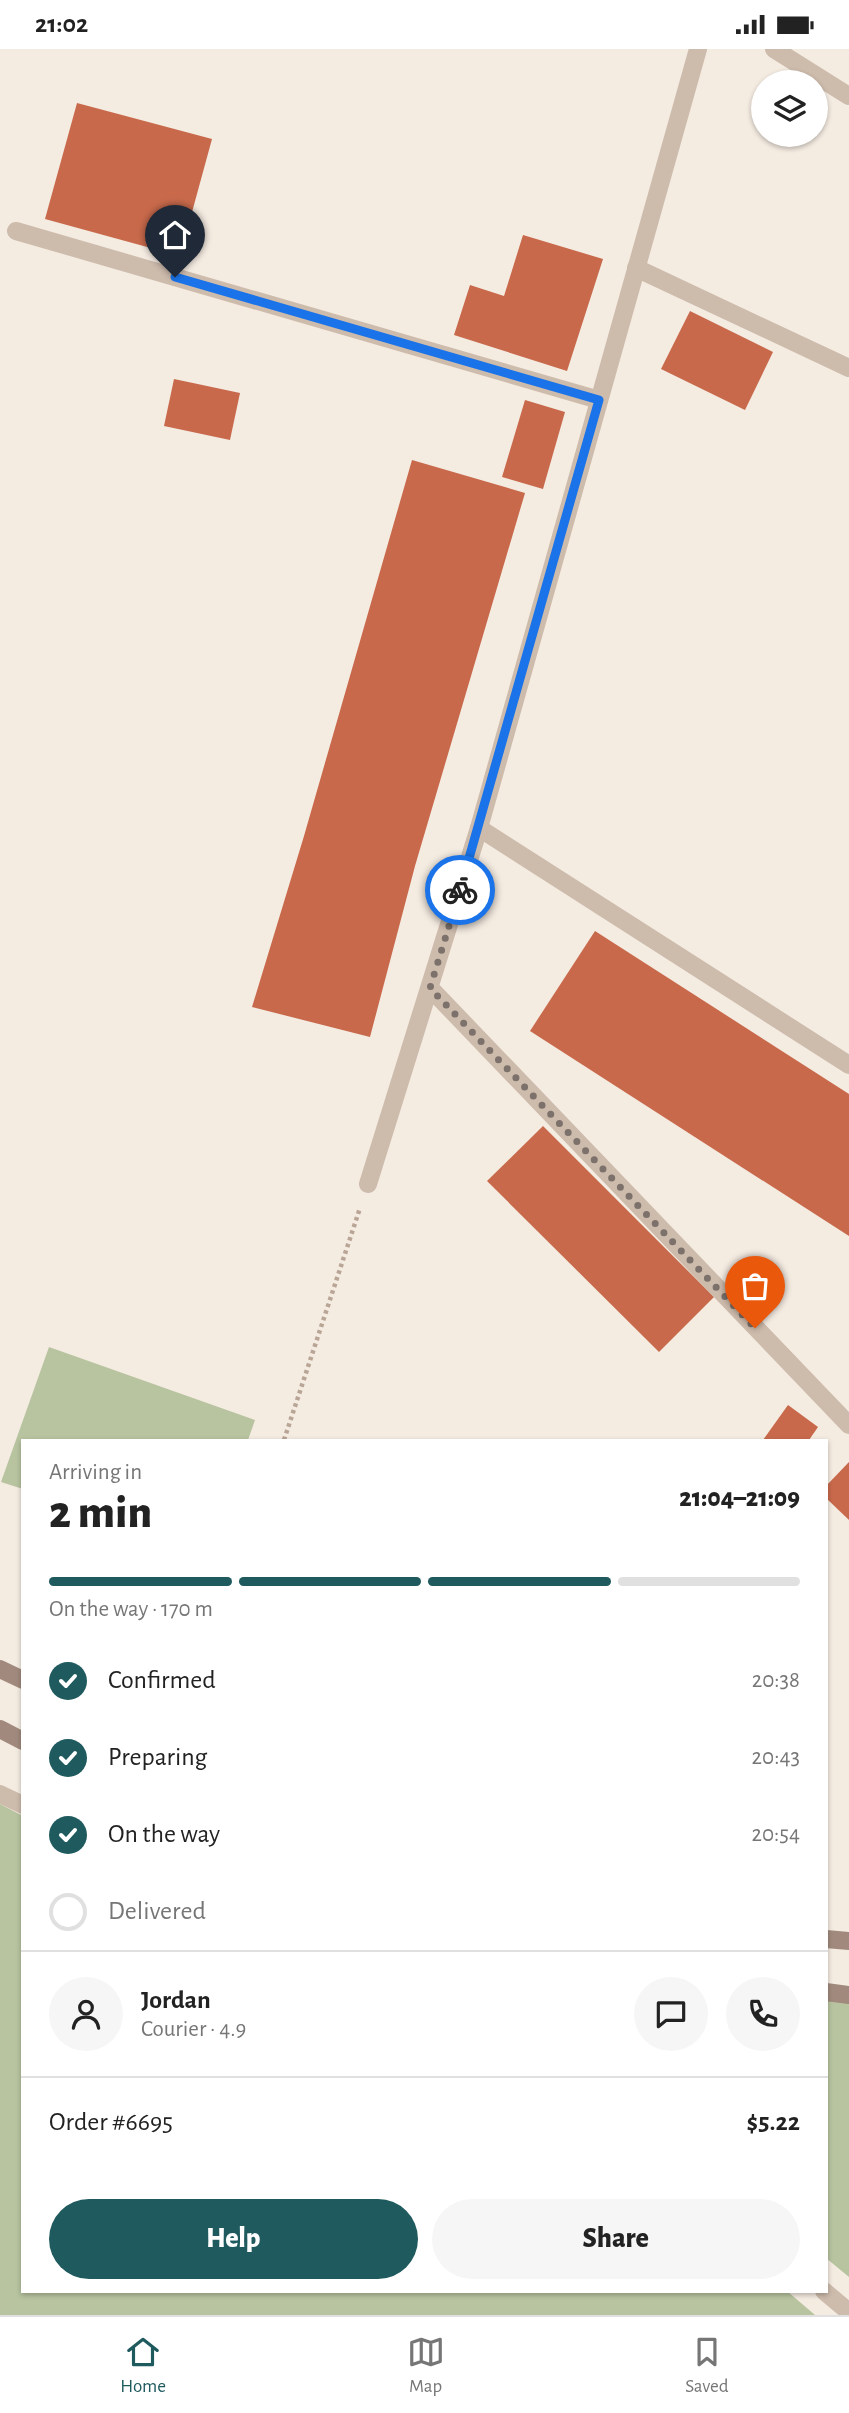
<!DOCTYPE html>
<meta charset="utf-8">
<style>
:root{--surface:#fff;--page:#f6f6f6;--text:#222;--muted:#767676;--line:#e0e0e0;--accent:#1f5a5e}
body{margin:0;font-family:"Alegreya Sans",sans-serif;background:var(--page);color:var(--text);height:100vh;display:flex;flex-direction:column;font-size:26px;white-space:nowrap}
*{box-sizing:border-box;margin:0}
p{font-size:23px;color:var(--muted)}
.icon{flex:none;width:38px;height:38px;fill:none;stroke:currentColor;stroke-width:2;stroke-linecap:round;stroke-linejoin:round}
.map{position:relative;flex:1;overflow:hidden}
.drawer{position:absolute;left:21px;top:1390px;width:807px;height:854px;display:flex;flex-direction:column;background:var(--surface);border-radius:0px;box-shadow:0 2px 5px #0004}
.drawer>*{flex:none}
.fabs{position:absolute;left:751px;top:21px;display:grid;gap:14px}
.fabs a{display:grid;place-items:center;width:77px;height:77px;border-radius:50%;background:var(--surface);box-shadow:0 2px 5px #0004;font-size:35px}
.pin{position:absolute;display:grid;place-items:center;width:60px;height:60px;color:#fff;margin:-72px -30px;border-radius:50% 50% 50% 0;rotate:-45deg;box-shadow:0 0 7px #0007}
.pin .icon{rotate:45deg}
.courier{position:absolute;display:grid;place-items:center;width:70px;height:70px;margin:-35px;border:5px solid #1a73e8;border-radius:50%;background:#fff;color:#222;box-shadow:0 2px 9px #0007}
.headline em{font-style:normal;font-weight:800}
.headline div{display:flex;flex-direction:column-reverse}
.headline{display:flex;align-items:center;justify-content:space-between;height:119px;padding:0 28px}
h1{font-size:46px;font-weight:800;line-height:52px}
.bar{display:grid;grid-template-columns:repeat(4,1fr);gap:10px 7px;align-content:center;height:84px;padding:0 28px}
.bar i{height:9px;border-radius:5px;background:var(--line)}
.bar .on{background:var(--accent)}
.bar p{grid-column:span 4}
.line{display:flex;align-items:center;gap:18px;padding:0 28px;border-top:2px solid var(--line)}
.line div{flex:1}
.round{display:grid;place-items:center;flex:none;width:74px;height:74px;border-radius:37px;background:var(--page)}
ol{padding:0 28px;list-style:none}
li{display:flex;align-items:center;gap:21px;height:77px}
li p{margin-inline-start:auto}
li .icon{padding:7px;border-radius:50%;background:var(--accent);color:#fff;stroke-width:4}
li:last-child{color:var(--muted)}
li i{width:38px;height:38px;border:4px solid var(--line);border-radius:50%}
.cta{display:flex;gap:14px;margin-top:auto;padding:14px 28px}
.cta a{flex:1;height:80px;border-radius:42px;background:var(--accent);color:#fff;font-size:28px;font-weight:800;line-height:80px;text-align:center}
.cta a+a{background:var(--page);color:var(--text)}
.status{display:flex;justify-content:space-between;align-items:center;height:49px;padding:0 35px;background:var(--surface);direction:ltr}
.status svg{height:19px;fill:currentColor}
.dock{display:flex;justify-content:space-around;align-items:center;height:98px;border-top:2px solid var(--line);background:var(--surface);font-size:19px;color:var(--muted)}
.dock a{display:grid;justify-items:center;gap:4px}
.dock .on{color:var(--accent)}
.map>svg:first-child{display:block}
</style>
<div class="status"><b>21:02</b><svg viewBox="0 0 49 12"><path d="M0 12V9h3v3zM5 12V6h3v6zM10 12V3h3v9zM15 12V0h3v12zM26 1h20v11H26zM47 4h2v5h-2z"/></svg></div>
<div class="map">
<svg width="849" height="2266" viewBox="0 0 849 2266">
<rect width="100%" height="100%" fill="#f4ebe1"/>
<g fill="#b8c4a0">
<path d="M49,1298L255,1371L248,1391H23V1440L1,1433Z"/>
<path d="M0,1755L23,1767V2242H787L815,2266H0Z"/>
<path d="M826,1943L849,1946V2228L826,2209Z"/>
</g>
<g fill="#c8694b">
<path d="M77,54L212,90L180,207L45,170Z"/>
<path d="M523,186L603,210L567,322L454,286L470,236L504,247Z"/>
<path d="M690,262L773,303L745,361L661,320Z"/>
<path d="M174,330L240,344L230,391L164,377Z"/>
<path d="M525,351L565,363L543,440L502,428Z"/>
<path d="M412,411L525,444L415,817L370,988L252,958L304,787Z"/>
<path d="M595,882L849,1045V1187L530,982Z"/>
<path d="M543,1077L714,1248L659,1303L487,1132Z"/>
<path d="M788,1356L818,1378L809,1391H763Z"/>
<path d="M849,1413V1471L826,1449V1437Z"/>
</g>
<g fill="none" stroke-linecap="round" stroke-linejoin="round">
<path stroke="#b9a596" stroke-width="4.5" stroke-dasharray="3.5 3.5" stroke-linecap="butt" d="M284,1391L360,1159"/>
<g stroke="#cdbbac" stroke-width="18">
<path d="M774,0L849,47"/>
<path d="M16,182L599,351"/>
<path d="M636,219L849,319"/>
<path d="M479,779L849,1016"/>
<path d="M430,939L849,1376"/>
<path d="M368,1135L479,779L698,0"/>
<path d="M0,1745L23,1756"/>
<path d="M824,2242L849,2263"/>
</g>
<g stroke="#a18a7d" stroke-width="18">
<path d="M0,1620L23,1631"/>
<path d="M0,1680L23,1692"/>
<path d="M826,1890L849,1892"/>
<path d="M826,1943L849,1946"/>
</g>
</g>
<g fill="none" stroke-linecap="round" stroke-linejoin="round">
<path stroke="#7c716b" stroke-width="7" stroke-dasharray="0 12.6" d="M460,841L430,939L755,1279"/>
<path stroke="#1a73e8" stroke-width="9" d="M175,228L599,351L460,841"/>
</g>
</svg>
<div class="fabs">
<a><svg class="icon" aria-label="layers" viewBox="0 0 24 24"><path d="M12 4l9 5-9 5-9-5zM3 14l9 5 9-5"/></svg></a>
</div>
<div class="pin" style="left:755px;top:1279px;background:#ea580c"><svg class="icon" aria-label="bag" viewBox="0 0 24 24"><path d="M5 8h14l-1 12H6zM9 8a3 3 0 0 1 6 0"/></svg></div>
<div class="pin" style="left:175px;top:228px;background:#1f2937"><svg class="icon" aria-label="home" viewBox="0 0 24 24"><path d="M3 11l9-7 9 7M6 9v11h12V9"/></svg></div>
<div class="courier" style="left:460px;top:841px"><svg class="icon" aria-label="bike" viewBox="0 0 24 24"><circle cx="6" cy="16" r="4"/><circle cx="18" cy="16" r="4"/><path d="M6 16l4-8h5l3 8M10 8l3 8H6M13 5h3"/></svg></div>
<section class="drawer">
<div class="headline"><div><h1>2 min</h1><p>Arriving in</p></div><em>21:04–21:09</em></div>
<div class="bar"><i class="on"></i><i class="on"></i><i class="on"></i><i></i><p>On the way · 170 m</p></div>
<ol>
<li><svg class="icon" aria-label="check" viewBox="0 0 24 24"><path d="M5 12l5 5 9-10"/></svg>Confirmed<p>20:38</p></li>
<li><svg class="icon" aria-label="check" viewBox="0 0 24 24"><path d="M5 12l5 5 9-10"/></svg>Preparing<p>20:43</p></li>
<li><svg class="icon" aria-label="check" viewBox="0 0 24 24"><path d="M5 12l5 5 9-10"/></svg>On the way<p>20:54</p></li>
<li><i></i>Delivered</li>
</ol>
<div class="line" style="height:126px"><a class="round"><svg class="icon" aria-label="person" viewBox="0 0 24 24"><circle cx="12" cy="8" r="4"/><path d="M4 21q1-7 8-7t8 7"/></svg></a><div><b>Jordan</b><p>Courier · 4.9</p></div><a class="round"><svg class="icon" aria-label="chat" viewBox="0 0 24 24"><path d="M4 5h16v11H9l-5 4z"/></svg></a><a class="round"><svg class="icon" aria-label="phone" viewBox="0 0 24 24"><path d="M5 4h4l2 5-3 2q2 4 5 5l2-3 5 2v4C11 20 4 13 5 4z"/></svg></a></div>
<div class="line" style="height:91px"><div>Order #6695</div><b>$5.22</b></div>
<div class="cta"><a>Help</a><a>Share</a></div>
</section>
</div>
<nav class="dock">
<a class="on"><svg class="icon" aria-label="home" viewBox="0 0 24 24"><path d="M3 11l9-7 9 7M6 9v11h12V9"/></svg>Home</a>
<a><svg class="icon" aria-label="map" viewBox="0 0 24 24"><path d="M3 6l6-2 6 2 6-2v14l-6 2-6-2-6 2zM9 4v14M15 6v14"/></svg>Map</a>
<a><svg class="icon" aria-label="saved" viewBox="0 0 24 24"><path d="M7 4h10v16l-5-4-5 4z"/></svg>Saved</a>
</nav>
